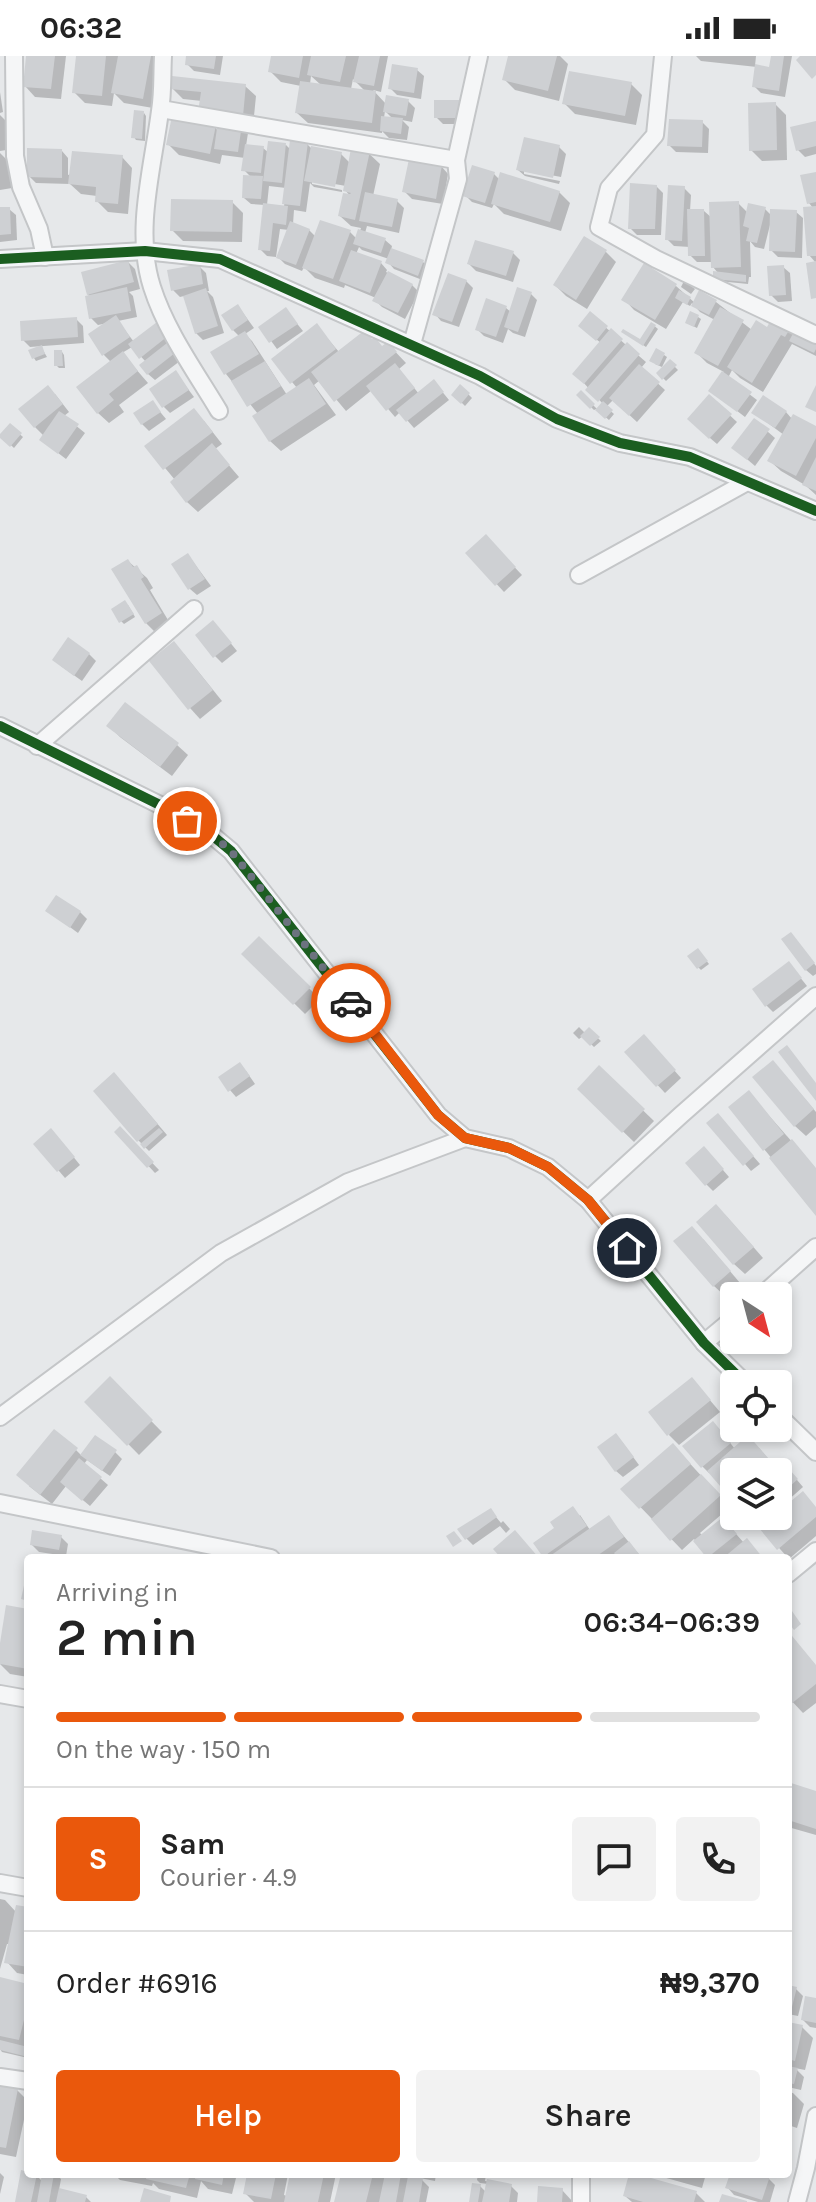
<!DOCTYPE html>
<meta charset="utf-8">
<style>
:root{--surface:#fff;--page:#f2f2f2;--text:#222;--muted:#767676;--line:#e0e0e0;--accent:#ea580c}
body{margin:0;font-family:Karla,sans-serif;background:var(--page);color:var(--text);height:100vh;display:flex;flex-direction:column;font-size:30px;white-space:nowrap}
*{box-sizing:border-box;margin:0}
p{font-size:26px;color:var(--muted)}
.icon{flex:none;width:44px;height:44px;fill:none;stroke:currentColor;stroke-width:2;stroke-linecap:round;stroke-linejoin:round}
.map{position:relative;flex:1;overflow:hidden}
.sheet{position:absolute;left:24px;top:1498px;width:768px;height:624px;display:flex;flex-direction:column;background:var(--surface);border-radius:8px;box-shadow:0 4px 12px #0003}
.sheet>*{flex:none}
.needle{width:52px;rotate:144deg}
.fabs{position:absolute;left:720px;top:1226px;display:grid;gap:16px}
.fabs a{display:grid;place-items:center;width:72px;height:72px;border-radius:8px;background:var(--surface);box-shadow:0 4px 12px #0003;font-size:40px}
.pin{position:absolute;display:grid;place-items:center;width:68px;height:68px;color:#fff;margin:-34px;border:4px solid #fff;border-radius:50%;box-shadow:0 2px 8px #0007}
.courier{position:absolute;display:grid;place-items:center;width:80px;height:80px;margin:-40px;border:6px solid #ea580c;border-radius:50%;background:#fff;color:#222;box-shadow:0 2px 10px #0007}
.summary em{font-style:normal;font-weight:600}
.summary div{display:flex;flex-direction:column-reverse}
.summary{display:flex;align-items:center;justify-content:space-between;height:136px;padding:0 32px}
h1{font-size:52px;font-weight:600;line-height:60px}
.bar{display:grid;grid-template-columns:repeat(4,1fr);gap:12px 8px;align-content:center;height:96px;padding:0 32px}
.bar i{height:10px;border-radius:6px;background:var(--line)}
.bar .active{background:var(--accent)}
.bar p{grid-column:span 4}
.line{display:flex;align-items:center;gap:20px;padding:0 32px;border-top:2px solid var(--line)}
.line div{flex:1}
.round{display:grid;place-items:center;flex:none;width:84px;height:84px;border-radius:8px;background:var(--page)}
.primary-button{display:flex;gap:16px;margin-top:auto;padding:16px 32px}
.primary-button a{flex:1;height:92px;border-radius:8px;background:var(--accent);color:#fff;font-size:32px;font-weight:600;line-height:92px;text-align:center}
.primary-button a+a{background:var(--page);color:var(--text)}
.status{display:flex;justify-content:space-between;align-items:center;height:56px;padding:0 40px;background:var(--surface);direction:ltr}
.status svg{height:22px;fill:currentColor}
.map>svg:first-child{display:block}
</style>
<div class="status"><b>06:32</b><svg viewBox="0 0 49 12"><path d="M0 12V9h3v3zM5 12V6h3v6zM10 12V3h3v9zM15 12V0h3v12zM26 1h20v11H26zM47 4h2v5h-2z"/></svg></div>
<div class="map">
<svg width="816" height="2146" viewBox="0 0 816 2146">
<rect width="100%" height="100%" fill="#e6e8ea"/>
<g fill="#0003" fill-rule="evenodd">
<path d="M28,0H66L61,43L35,41L25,30Z"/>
<path d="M78,0H160L153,52L124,47L114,37L112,50L85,47L74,36Z"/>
<path d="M188,0H223L220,19L194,15L187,8Z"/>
<path d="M273,0H388L381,36L373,34L386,48L408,45L415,52L412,66L402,64L409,71L407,84L389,82L382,75V77L308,67L297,57L301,30L281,26L270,15ZM311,20L321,29L310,28ZM353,23L365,35L351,33ZM385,55L393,63L384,62Z"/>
<path d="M510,0H560L568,8L559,45L515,34L504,23Z"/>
<path d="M696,0H756L755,10L757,11L701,5Z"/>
<path d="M773,0H792L785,41L761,37L754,30L771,13Z"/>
<path d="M417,14L424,20L421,43L397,39L390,32Z"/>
<path d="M631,28L642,39L636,69L575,58L564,47Z"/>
<path d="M245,30L256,40L253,70L240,69L248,77L246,90L263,92L269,97L286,89L291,94L307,88L311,92L341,98L350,107L362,91L380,108L373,140L397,145L404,152L399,177L367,170L365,177L385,184L392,190L391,194L423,206L430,213L425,225L394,213L388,206L389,203L362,194L359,191L356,198L381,207L387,214L386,216L412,229L419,236L405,263L382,251L375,244L376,242L345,229L344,232L315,222L304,211L302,215L285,208L278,201L289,174L280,173L276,201L267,200L260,193L265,149L251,148L244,142L251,121L244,114L245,102L222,99L220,108L179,99L168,88L215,71L218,75L220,67L202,45L183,43L172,32ZM312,124L346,130L345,134L351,141L340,160L351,170L361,172L357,183L350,176L316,181L309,174L293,168L294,154L306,156L310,127L314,131L342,136V134L312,128ZM269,130L286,132L284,151L267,149Z"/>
<path d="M0,36L3,56L0,57Z"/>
<path d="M458,46L465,53V68H443L436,61Z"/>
<path d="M775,48L786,59L787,104L762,105L751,94Z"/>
<path d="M144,57L146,60L145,85L136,84L134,81Z"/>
<path d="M0,59L9,68L13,93L0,95Z"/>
<path d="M702,66L709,73L708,97L676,96L669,89Z"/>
<path d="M816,67V98L805,101L798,94Z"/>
<path d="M559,91L566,98L561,121L524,114V118L560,125L559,128L525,120L518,114Z"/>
<path d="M62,95L68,102V119L122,101L132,112L128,158L108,156L97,145V140L81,138L70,128L36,127L29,120Z"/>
<path d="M0,97L8,105L12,132L0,134Z"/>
<path d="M442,111L448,118L443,148L412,143L405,136Z"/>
<path d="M494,118L500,124L559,136L570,147L561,175L504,158L494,148L492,152L472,146L465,139Z"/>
<path d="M816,118V207L809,199L813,152L809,147Z"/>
<path d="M656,130L663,137L661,179H637L630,172Z"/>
<path d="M684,132L691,139L690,155H704L712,162L738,147L748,157L765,153L772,160L796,156L803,162L802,202L778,201L771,194L772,169H770L764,193L755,191L750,185L751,221H749L748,228L718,225V217L713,211L712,206H697L690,199V191L674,190L667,183Z"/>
<path d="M232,146L243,157L242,186L183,185L172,174Z"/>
<path d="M0,153H9L16,159L17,184L0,186Z"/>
<path d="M605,195L616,206L587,253L566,240L555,229Z"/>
<path d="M513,197L520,204L513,226L476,215L469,208Z"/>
<path d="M128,206L135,213L140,233L129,236L133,240L137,261L118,265L134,286L157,268L173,288L169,292L180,305L155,324L148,318L146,306L132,291L122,297L148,327L119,349L124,356L109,367L98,357L111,306L104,299L108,267L98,269L91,262L89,241L83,218Z"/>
<path d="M199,210L206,217L209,235H207L213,241L224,277L203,284L196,277L184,240L180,241L173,234Z"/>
<path d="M783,211L790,217L792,245L778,246L771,239Z"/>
<path d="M466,225L473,232L459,271L441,265L435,258Z"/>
<path d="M684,225L695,233L691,238L681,231Z"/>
<path d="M676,230L695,247L700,237L716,246L752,274H789L794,280L816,285V300L792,288L763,336L740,322L732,314L728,322L757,344L745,361L711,335L724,316L707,307L697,297L715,264L700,256L692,247L690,250L683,246L666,273L634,254L624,243Z"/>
<path d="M531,238L537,244L525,281L513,277L508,273L503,287L484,280L477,273L506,252L511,256Z"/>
<path d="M238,250L254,272L245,278L252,285L287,339L297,332L273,303L317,270L339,296L373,285L383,292L388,288L406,307L399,313L419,338L440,333L449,344L414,372L400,356L395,361L372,334L346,355L320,324L314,329L336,359L281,395L270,385L258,358L226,318L240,281L233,274Z"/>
<path d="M286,254L303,275L277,293L261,271Z"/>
<path d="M590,258L646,306L641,312L665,334L637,366L613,344L606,351L614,358L609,364L596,353L594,354L579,339L581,337L598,354L603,348L582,325L601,287L587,276Z"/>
<path d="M698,261L701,263L697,272L687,267Z"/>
<path d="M76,263L83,270L84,287L30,291L23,284Z"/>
<path d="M652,268L658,273L646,291L643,289Z"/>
<path d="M41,291L47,301L36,305L34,302Z"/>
<path d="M62,296L64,299L65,312H59L56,309Z"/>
<path d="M664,299L667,301L662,311L655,308Z"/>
<path d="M670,306L678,314L666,325L658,317Z"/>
<path d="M176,317L194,341L170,357L164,351Z"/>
<path d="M461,331L472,342L465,350L454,339Z"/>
<path d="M55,338L69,356L64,360L85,377L66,403L41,384L44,380L35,371Z"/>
<path d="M710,341L737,366L717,388L696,370Z"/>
<path d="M152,346L166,363L149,375L142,368Z"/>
<path d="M786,356L792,363L816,372V439L805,429L781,415L770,405L784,379L754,357Z"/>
<path d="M754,364L775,382L755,410L734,392Z"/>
<path d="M204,365L222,388L215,393L239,421L198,456L187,446L175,424L147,390Z"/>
<path d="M10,370L23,381L14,392L1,380Z"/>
<path d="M486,481L522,519L504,536L468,497Z"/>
<path d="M188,499L211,530L197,539L190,533Z"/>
<path d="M128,505L147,522L153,532L150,534L171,569L157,578L146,567Z"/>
<path d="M128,549L135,561L124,568L121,565Z"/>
<path d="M220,574L237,595L222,607L215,600Z"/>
<path d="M89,598L96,605L82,625L61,610Z"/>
<path d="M184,598L222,645L200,663L190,652Z"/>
<path d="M109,670L177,689L188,699L172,720L120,681Z"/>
<path d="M48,855L80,856L87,863L78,877Z"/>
<path d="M259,883L320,943L305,958L244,898Z"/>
<path d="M797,885L816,910V918L813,920L806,914Z"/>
<path d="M700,897L709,908L701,914L698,911Z"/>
<path d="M795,915L807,930L773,956L766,949Z"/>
<path d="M579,971L585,977L589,974L601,985L594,991L583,980L579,983L573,977Z"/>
<path d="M650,987L681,1022L665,1037L627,996Z"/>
<path d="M599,1012L654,1065L634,1086L579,1033Z"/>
<path d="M246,1015L255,1028L236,1041L230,1034Z"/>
<path d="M783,1017L816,1056V1071L806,1080L795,1070Z"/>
<path d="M125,1030L167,1079L149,1095L138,1084Z"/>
<path d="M749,1037L816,1113V1156L764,1093Z"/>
<path d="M724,1067L760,1108L751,1115L745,1108Z"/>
<path d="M120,1073L159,1114L155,1117L117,1076Z"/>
<path d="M58,1082L80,1109L65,1122L36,1088Z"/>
<path d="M711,1100L729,1121L713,1135L706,1128Z"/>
<path d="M727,1161L763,1202L745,1218L734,1208Z"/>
<path d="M703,1183L740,1227L725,1240L714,1230Z"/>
<path d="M110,1323L162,1376L139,1399L87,1346Z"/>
<path d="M692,1323L720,1356L679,1389L669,1379Z"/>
<path d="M720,1374L735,1393L759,1392L774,1410L786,1411L803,1431L778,1453V1416H734V1442L711,1416L709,1417L702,1410Z"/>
<path d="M622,1386L639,1409L623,1421L616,1415Z"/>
<path d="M76,1394L82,1400L115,1396L122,1403L110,1420L87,1404L84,1408L108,1429L90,1450L66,1430L52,1448L29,1430Z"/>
<path d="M683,1400L730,1451L700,1477L703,1480L729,1470L744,1487L763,1502H710L694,1483L682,1494L623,1433Z"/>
<path d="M816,1452V1480L789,1503L762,1473L778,1459Z"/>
<path d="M491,1455L501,1467L503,1465L510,1473L506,1477L500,1470L473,1489L466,1482Z"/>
<path d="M580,1459L590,1474L608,1461L642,1502H547L545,1500Z"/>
<path d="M61,1481L68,1488L66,1500L39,1496L32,1489Z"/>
<path d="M28,1555V1621L10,1618L0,1608V1600Z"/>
<path d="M788,1577L816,1610V1647L803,1657L788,1641Z"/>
<path d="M788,1728L816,1737V1779L788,1771Z"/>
<path d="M0,1843L5,1844L16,1856L28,1853V1919L17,1917L7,1906L10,1888H7L0,1913Z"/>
<path d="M0,1929L28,1930V2002L2,1996L0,1993Z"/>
<path d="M788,1931L796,1933L803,1940L798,1960L788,1958Z"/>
<path d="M816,1944V1972L810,1971L803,1964Z"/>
<path d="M788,1968L802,1971L813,1982L805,2014L795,2012L804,2021L801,2034L788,2031Z"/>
<path d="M0,2031L17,2034L28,2045L16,2101L0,2098Z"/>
<path d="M788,2036L793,2037L804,2048L797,2072L788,2069Z"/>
<path d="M0,2117L4,2121L0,2138Z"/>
<path d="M23,2117L36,2119L43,2126L44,2118H56L61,2123L59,2134L86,2141L91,2146H17Z"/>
<path d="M114,2118H237L232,2138L208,2133L201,2125L197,2142L159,2133L153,2127L152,2130L120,2124Z"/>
<path d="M249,2118H288L284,2139L287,2140L292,2118H336L330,2146H254L246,2138Z"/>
<path d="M343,2118H406L421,2124L415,2118H436L435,2125L420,2122L429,2131L426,2146H336Z"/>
<path d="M478,2118H486L485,2125L511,2130L518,2137L517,2146H471L480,2130L486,2136L488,2128L480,2127L477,2124Z"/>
<path d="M652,2118H706L702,2132Z"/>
<path d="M732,2118H756L768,2122L775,2129L770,2146H758L734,2139L728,2132Z"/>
<path d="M562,2134L573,2146H539Z"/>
<path d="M696,2137L705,2146H632L625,2140Z"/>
</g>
<g fill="#ced0d3">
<path d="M26,0H55L51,33L23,31Z"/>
<path d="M76,0H106L102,40L72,37Z"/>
<path d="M118,0H151L143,43L111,37Z"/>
<path d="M186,0H216L214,13L185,9Z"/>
<path d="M271,0H303L299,22L268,16Z"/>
<path d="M311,0H346L340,26L307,19Z"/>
<path d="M359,0H380L374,30L353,26Z"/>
<path d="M508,0H557L548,35L502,24Z"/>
<path d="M771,0H784L779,35L752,31L755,8L769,11Z"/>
<path d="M800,0H816V19L812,23L796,4Z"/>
<path d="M392,8L418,12L414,37L388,33Z"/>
<path d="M569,15L632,26L625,60L562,48Z"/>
<path d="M172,20L246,28L243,60L198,56L201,36L170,33Z"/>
<path d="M300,25L376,35L372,67L295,57Z"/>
<path d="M386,39L409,43L406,60L383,56Z"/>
<rect x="434" y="44" width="25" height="18"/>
<path d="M776,46L777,94L749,95L748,47Z"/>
<path d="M134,54L144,55L142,83L131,82Z"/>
<path d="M172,60L216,69L210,98L166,89Z"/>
<path d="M381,60L403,62L401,78L380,75Z"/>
<path d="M669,63L703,64L702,91L667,90Z"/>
<path d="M218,65L242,68L238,96L214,93Z"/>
<path d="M816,65V90L796,95L790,71Z"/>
<path d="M524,81L560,89L553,122L516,114Z"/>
<path d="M290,84L308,86L300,150L282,148Z"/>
<path d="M268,85L286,87L282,127L263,125Z"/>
<path d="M352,87L370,95L355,164L338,160L343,137L350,138L351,137L343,135Z"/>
<path d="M245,88L264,90L261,117L241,115Z"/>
<path d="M311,90L342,96L335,131L304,125Z"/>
<path d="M27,92L62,93V122L27,121Z"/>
<path d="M72,95L123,99L118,148L95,146L96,131L68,128Z"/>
<path d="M409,103L442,109L436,143L402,136Z"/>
<path d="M472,109L495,116L485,147L462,140Z"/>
<path d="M500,116L560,135L550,166L491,148Z"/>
<path d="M816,116V146L807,148L800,119Z"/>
<path d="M243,119L263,120L261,143L242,142Z"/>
<path d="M630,127L657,129L655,173H628Z"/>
<path d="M668,129L685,130L682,185L665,184Z"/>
<path d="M365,136L398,143L392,171L359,165Z"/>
<path d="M171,143L233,144L232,176L170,175Z"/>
<path d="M739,145L741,211L711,212L709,146Z"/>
<path d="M263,147L288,150L286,169L273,167L270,195L258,194Z"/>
<path d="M748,147L766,151L757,187L746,185L749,172L743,170Z"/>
<path d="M816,150V200H807L803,151Z"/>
<path d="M0,151H10L11,178L0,179Z"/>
<path d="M687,153H704L705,200H688Z"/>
<path d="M770,153L797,154L795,196L769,195Z"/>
<path d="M320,164L351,174L333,223L302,212Z"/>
<path d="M290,165L310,173L296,209L276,202Z"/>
<path d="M358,173L386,182L381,197L353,188Z"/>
<path d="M584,180L607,194L576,244L553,229Z"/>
<path d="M475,184L514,195L506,220L467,208Z"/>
<path d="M391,192L424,204L418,220L385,207Z"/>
<path d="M351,194L382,205L370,237L339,225Z"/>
<path d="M128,204L134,226L87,239L81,216Z"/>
<path d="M816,205V242L811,243L806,207Z"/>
<path d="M644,207L677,228L655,264L621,244Z"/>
<path d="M200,208L203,228L171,235L167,214Z"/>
<path d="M784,209L786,239L769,240L767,210Z"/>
<path d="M388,215L413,228L398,257L372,245Z"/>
<path d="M713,215L746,219V226L713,223Z"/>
<path d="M448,217L467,224L452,266L432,259Z"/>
<path d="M127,231L131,255L89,263L85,240Z"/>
<path d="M517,231L532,236L518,276L504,271Z"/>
<path d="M206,232L218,270L195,278L183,240Z"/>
<path d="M679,234L691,241L687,249L675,242Z"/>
<path d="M699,234L717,244L709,259L691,250Z"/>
<path d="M486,242L507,250L496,281L475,274Z"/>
<path d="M238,248L248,264L232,275L221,259Z"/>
<path d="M286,251L298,268L269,287L258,271Z"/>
<path d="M720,251L744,264L718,310L694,297Z"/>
<path d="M590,255L608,270L596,285L578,270Z"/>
<path d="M690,255L699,259L694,271L685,267Z"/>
<path d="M116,259L130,281L102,300L88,278Z"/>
<path d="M77,261L78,281L21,285L20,265Z"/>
<path d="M772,262L790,273L785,281L781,279L752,327L727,311L756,264L767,271Z"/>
<path d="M157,266L168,280L139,303L128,288Z"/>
<path d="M651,266L656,269L643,290L621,276L623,273L640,283Z"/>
<path d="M317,267L336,293L290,328L271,303Z"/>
<path d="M611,272L623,283L584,328L572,318Z"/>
<path d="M796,272L816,283V293L814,297L789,285Z"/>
<path d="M365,274L372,283L375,281L382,290L389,285L397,296L334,346L311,316Z"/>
<path d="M245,275L259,298L224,319L210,296Z"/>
<path d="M627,286L640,298L598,346L585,334Z"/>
<path d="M167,287L175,297L147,319L139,309Z"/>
<path d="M42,289L45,298L32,303L28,294Z"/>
<path d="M656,292L665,297L659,310L649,305Z"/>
<path d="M54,294H62L63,310H54Z"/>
<path d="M123,295L138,315L109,338L114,344L97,358L76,331Z"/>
<path d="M670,303L677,309L662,324L656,317Z"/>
<path d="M265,305L281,330L247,351L231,325Z"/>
<path d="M395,307L415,332L386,355L366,330Z"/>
<path d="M639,308L660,326L629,360L609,342Z"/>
<path d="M176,314L189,334L162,352L149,333Z"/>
<path d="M722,315L752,336L737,356L708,335Z"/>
<path d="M309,322L326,348L269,386L252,360Z"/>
<path d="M434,323L444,336L406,366L396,354Z"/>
<path d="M460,328L470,337L461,348L451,339Z"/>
<path d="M48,329L63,348L34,372L18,353Z"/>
<path d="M816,329V356L805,351Z"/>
<path d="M581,334L595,348L590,353L576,339Z"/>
<path d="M709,338L732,358L709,383L687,363Z"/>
<path d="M763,339L787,355L775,372L751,357Z"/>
<path d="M153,344L161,356L141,369L133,357Z"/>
<path d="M603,345L613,354L605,363L595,354Z"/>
<path d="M194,352L213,376L163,414L144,390Z"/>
<path d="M59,355L79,368L58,398L39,384Z"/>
<path d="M793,358L816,370V382L796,420L767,405Z"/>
<path d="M754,362L770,373L747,404L731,392Z"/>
<path d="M10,367L22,377L10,391L0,382V378Z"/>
<path d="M212,387L230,409L186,447L170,426Z"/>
<path d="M816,401V435L802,429Z"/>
<path d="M486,478L516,511L495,530L465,497Z"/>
<path d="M188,497L205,523L188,534L171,508Z"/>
<path d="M128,503L133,511L137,509L144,521L141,523L162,557L145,568L111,513Z"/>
<path d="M125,544L134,558L119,567L111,553Z"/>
<path d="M213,564L232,587L213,602L195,579Z"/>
<path d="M68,581L90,597L74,620L52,604Z"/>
<path d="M174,585L213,634L188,654L149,605Z"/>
<path d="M125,646L179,687L160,711L106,670Z"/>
<path d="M56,839L81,855L70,872L45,855Z"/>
<path d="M791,876L815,907L805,915L781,883Z"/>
<path d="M259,880L311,931L293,949L241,898Z"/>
<path d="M698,892L708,905L697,913L687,900Z"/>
<path d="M789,905L802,922L765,951L752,933Z"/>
<path d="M589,971L600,981L590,990L580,980Z"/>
<path d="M644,978L676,1014L656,1031L624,996Z"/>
<path d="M787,989L816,1027V1045L778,996Z"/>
<path d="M773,1004L814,1053L794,1071L752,1021Z"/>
<path d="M240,1006L250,1020L228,1036L218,1021Z"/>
<path d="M599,1009L645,1053L622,1077L577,1033Z"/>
<path d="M114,1016L158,1068L137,1086L93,1035Z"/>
<path d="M749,1034L784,1078L763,1095L728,1051Z"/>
<path d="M718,1057L754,1100L743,1110L706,1067Z"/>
<path d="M120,1070L154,1106L147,1112L114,1076Z"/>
<path d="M51,1072L75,1101L57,1116L33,1088Z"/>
<path d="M159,1072L163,1076L144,1093L140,1088Z"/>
<path d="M792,1083L816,1112V1160L769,1102Z"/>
<path d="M704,1090L724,1113L705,1130L685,1107Z"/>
<path d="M716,1148L754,1191L733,1209L696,1166Z"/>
<path d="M692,1170L731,1215L713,1231L673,1185Z"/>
<path d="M110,1320L153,1364L127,1390L84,1346Z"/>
<path d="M692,1321L711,1344L667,1380L648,1356Z"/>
<path d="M713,1365L731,1387L701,1412L682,1390Z"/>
<path d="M54,1373L78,1392L40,1439L16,1419Z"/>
<path d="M616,1377L634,1401L615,1416L597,1391Z"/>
<path d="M95,1379L117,1394L102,1415L80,1399Z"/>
<path d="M748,1379L769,1403L753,1416H734V1432L727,1438L707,1415Z"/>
<path d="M673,1387L691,1408L639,1453L620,1433Z"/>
<path d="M79,1402L102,1421L82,1445L60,1426Z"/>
<path d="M779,1402L798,1423L778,1441V1416H763Z"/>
<path d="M701,1418L721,1439L670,1485L651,1463Z"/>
<path d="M803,1435L816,1451V1461L777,1494L759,1472L774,1460H778V1456Z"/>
<path d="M573,1450L587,1470L543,1501L533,1487L554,1472L550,1466Z"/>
<path d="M491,1452L497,1461L465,1484L457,1473Z"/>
<path d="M609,1459L624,1481L594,1502H547Z"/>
<path d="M723,1461L737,1478L707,1502L693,1485Z"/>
<path d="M32,1474L62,1479L59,1494L30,1489Z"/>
<path d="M515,1474L539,1502H501L493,1493Z"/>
<path d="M454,1475L462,1485L453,1491L446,1480Z"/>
<path d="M747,1482L763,1502H723Z"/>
<path d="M629,1485L642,1502H618L614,1497Z"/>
<path d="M27,1516H28V1545L21,1543Z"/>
<path d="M6,1549L28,1553V1613L0,1608V1587Z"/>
<path d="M792,1555L801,1568L794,1574L788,1566V1558Z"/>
<path d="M788,1575L816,1609V1628L791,1648L788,1644Z"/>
<path d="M788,1726L816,1735V1773L788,1764Z"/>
<path d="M16,1849L28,1851V1911L4,1907Z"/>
<path d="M0,1921L28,1928V1948L19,1984L0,1980Z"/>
<path d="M788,1929L797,1931L791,1955L788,1954Z"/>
<path d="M805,1940L816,1942V1967L801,1964Z"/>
<path d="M788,1966L803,1969L795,2005L788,2003Z"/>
<path d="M0,1984L28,1991V2001L0,1994Z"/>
<path d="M788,2010L798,2012L794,2028L788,2027Z"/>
<path d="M0,2029L18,2033L6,2092L0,2091Z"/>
<path d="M21,2114L28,2116V2118H37L31,2146H15Z"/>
<path d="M42,2118H54L49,2146H37Z"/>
<path d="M147,2118H190L186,2132L146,2123Z"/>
<path d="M196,2118H224L222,2129L195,2123Z"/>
<path d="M247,2118H276L271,2143L243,2138Z"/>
<path d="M290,2118H324L318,2146H284Z"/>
<path d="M341,2118H373L366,2146H334Z"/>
<path d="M385,2118H401L396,2146H379Z"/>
<path d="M629,2118H637L697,2135L694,2146H643L623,2140Z"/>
<path d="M730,2118H763L770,2120L762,2144L725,2132Z"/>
<path d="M408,2120L423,2122L419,2146H403Z"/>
<path d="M487,2123L512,2128L509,2146H482Z"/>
<path d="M472,2127L481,2128L478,2146H469Z"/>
<path d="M538,2130L563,2132L562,2146H537Z"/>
<path d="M59,2132L87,2139L85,2146H56Z"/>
<path d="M144,2132L171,2140L170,2146H140Z"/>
<path d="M722,2138L747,2145V2146H719Z"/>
</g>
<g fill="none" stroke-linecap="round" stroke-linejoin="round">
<defs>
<g id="minor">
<path d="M14,0L15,100L21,131L39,173L45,201"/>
<path d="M163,0C162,18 163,37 160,55C153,111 134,175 152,231C166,275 195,315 219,355"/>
<path d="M663,0L655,79L609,132L599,171L656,203L816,279"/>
<path d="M161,53L456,104"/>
<path d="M0,203L145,195L220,203L480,320L557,363L620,387L690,401L816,455"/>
<path d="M412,288L458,123L456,104L479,0"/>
<path d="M579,519L747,426"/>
<path d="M0,670L164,751L207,775L231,795L438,1059L465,1082L509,1092L548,1111L588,1144L704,1287L746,1328"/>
<path d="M37,690L194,553"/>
<path d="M588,1144L681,1059L816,940"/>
<path d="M761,1240L816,1191"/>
<path d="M704,1287L734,1262"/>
<path d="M778,1359L816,1396"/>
<path d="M0,1361L221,1197L348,1126L465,1082"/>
<path d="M0,1447L271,1502"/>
<path d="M788,1518L816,1495"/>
<path d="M0,1638L28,1643"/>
<path d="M0,1827L28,1832"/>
<path d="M0,2021L28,2025"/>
<path d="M581,2118V2146"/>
<path d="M797,2146L806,2112L816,2060"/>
</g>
</defs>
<use href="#minor" stroke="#c4c6c8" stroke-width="20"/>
<use href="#minor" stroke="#f5f6f7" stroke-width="16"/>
<defs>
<g id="cycleway">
<path d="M0,203L145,195L220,203L480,320L557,363L620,387L690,401L816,455"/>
<path d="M0,670L164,751L207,775L231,795L438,1059L465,1082L509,1092L548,1111L588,1144L704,1287L746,1328"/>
</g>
</defs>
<use href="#cycleway" stroke="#f4f6f9" stroke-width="15"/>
<use href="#cycleway" stroke="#1b5e20" stroke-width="10"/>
</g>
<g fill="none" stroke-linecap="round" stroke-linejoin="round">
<path stroke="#6c737f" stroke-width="8" stroke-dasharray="0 14.4" d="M187,765L207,775L231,795L351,947"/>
<path stroke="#ea580c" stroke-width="10" d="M351,947L438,1059L465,1082L509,1092L548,1111L588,1144L627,1192"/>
</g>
</svg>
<div class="fabs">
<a><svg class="needle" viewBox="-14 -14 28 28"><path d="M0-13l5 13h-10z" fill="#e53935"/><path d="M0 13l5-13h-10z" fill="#767676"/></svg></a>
<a><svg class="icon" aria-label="locate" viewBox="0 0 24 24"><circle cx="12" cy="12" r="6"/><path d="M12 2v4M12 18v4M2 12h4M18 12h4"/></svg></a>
<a><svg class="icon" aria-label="layers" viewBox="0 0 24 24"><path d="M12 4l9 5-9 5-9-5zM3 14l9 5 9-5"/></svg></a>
</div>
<div class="pin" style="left:187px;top:765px;background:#ea580c"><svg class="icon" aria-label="bag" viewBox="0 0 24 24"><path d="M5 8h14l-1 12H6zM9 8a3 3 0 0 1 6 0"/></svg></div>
<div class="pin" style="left:627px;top:1192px;background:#1f2937"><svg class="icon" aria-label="home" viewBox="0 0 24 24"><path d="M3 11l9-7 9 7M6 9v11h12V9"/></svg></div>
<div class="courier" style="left:351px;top:947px"><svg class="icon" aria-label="car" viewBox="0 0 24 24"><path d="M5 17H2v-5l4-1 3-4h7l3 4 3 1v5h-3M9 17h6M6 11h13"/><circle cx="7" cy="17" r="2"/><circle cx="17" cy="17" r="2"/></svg></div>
<section class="sheet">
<div class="summary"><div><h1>2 min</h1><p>Arriving in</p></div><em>06:34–06:39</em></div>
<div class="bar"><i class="active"></i><i class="active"></i><i class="active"></i><i></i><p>On the way · 150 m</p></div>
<div class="line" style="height:144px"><b class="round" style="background:var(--accent);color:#fff">S</b><div><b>Sam</b><p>Courier · 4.9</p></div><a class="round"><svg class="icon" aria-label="chat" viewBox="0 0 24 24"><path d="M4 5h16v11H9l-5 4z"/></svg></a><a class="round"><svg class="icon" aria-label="phone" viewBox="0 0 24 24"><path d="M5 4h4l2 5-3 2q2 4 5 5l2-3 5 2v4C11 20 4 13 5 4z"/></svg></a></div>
<div class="line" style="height:104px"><div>Order #6916</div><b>₦9,370</b></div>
<div class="primary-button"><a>Help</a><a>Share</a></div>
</section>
</div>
